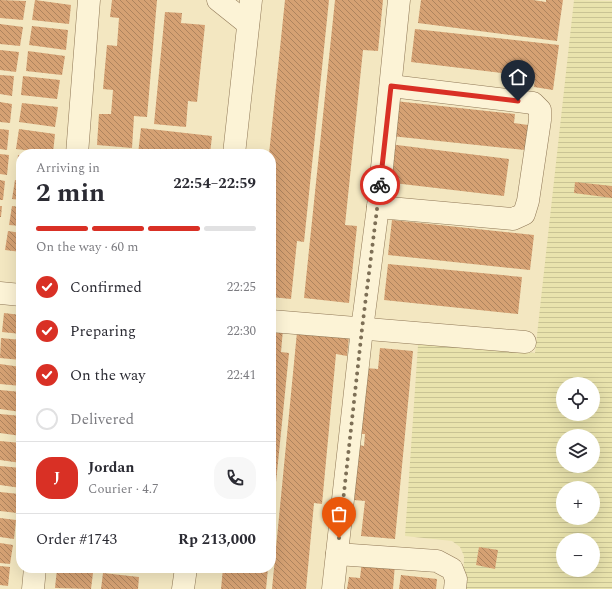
<!DOCTYPE html>
<meta charset="utf-8">
<style>
:root{--surface:#fff;--page:#f7f7f7;--text:#2b2b33;--muted:#7c7c81;--line:#e1e1e2;--accent:#d93025}
body{margin:0;font-family:Spectral,serif;background:var(--page);color:var(--text);height:100vh;display:flex;flex-direction:column;font-size:15px;white-space:nowrap}
*{box-sizing:border-box;margin:0}
p{font-size:13px;color:var(--muted)}
.icon{flex:none;width:22px;height:22px;fill:none;stroke:currentColor;stroke-width:2;stroke-linecap:round;stroke-linejoin:round}
.map{position:relative;flex:1;overflow:hidden}
.drawer{position:absolute;left:16px;top:149px;width:260px;height:424px;display:flex;flex-direction:column;background:var(--surface);border-radius:16px;box-shadow:0 4px 16px #0002}
.drawer>*{flex:none}
.buttons{position:absolute;left:556px;top:377px;display:grid;gap:8px}
.buttons a{display:grid;place-items:center;width:44px;height:44px;border-radius:50%;background:var(--surface);box-shadow:0 4px 16px #0002;font-size:20px}
.pin{position:absolute;display:grid;place-items:center;width:34px;height:34px;color:#fff;margin:-41px -17px;border-radius:50% 50% 50% 0;rotate:-45deg;box-shadow:0 0 4px #0007}
.pin .icon{rotate:45deg}
.courier{position:absolute;display:grid;place-items:center;width:40px;height:40px;margin:-20px;border:3px solid #d93025;border-radius:50%;background:#fff;color:#222;box-shadow:0 1px 5px #0007}
.overview em{font-style:normal;font-weight:700}
.overview div{display:flex;flex-direction:column-reverse}
.overview{display:flex;align-items:center;justify-content:space-between;height:68px;padding:0 20px}
h1{font-size:26px;font-weight:700;line-height:30px}
.bar{display:grid;grid-template-columns:repeat(4,1fr);gap:6px 4px;align-content:center;height:48px;padding:0 20px}
.bar i{height:5px;border-radius:3px;background:var(--line)}
.bar .active{background:var(--accent)}
.bar p{grid-column:span 4}
.line{display:flex;align-items:center;gap:10px;padding:0 20px;border-top:1px solid var(--line)}
.line div{flex:1}
.round{display:grid;place-items:center;flex:none;width:42px;height:42px;border-radius:16px;background:var(--page)}
ol{padding:0 20px;list-style:none}
li{display:flex;align-items:center;gap:12px;height:44px}
li p{margin-inline-start:auto}
li .icon{padding:4px;border-radius:50%;background:var(--accent);color:#fff;stroke-width:4}
li:last-child{color:var(--muted)}
li i{width:22px;height:22px;border:2px solid var(--line);border-radius:50%}
.map>svg:first-child{display:block}
</style>
<div class="map">
<svg width="612" height="589" viewBox="0 0 612 589">
<defs>
<pattern id="farmland-rules" width="6" height="5" patternUnits="userSpaceOnUse"><rect width="6" height="5" fill="#e9e3ad"/><path d="M0 2.5h6" fill="none" stroke="#c9c394"/></pattern>
<pattern id="building-back-hatch" width="6" height="6" patternUnits="userSpaceOnUse"><rect width="6" height="6" fill="#d5a173"/><path d="M-1 5l2 2M0 0l6 6M5-1l2 2" fill="none" stroke="#ae845e"/></pattern>
</defs>
<rect width="100%" height="100%" fill="#f3e7c1"/>
<path fill="url(#farmland-rules)" fill-rule="evenodd" d="M574,0L612,1V589H463L464,556L460,547L452,541L405,536L418,345L440,343L535,353ZM563,384H593V414H563ZM563,436H593V466H563ZM563,488H593V518H563ZM563,540H593V570H563Z"/>
<g fill="url(#building-back-hatch)">
<path d="M0,0L26,1L23,20L0,18Z"/>
<path d="M35,0L71,5L69,24L32,20Z"/>
<path d="M112,0H157L147,117L134,116L132,148L97,145L99,114H111L113,90L103,89L107,45L117,46L119,18L110,17Z"/>
<path d="M285,0H329L304,242L297,241L291,299L271,297V154H269Z"/>
<path d="M335,0H383L378,51L363,50L345,225L357,226L349,303L304,298Z"/>
<path d="M421,0H533L546,2V0H563L557,41L418,23Z"/>
<path d="M165,12L182,13L181,23L205,25L197,102L188,101L186,127L154,124Z"/>
<path d="M0,24L23,27L20,46L0,44Z"/>
<path d="M32,26L68,30L66,50L29,45Z"/>
<path d="M415,29L559,45L553,90L534,87L535,77L411,62Z"/>
<path d="M0,50L19,52L16,72L0,70Z"/>
<path d="M28,51L65,56L62,75L26,71Z"/>
<path d="M0,75L14,76L12,96L0,94Z"/>
<path d="M23,76L60,80L57,99L21,95Z"/>
<path d="M395,101L515,114L514,123L528,125L525,150L391,136Z"/>
<path d="M0,102L12,104L10,123L0,122Z"/>
<path d="M22,103L58,107L55,127L19,122Z"/>
<path d="M141,128L212,136L210,154H138Z"/>
<path d="M0,129L9,130L7,150L0,149Z"/>
<path d="M19,129L55,134L53,153L16,149Z"/>
<path d="M389,144L509,159L504,196L385,182Z"/>
<path d="M0,154L9,155L7,175L0,174Z"/>
<path d="M18,155H21V175L16,174Z"/>
<path d="M0,180L5,181L3,200H0Z"/>
<path d="M15,180L21,181V200L12,199Z"/>
<path d="M575,182L612,186V198L574,193Z"/>
<path d="M0,206H2L1,217H0Z"/>
<path d="M12,206L21,207V226L9,225Z"/>
<path d="M392,220L534,235L530,270L388,255Z"/>
<path d="M8,231L21,233V252L5,250Z"/>
<path d="M388,264L522,277L518,314L384,300Z"/>
<path d="M4,313L21,315V334L2,332Z"/>
<path d="M271,328L283,329L281,352L289,353L272,522H271Z"/>
<path d="M297,332L349,337L347,356L336,354L322,504L314,503L306,589H272Z"/>
<path d="M1,338L21,340V360L0,358Z"/>
<path d="M380,348L413,351L395,539L361,536L365,501L354,500L359,445L364,446L365,434H360L366,368L378,369Z"/>
<path d="M0,364L21,367V386L0,384Z"/>
<path d="M0,390L21,392V412L0,409Z"/>
<path d="M0,414L21,416V436L0,433Z"/>
<path d="M0,441L21,443V463L0,460Z"/>
<path d="M0,466L21,468V488L0,485Z"/>
<path d="M0,492L19,494L17,513L0,511Z"/>
<path d="M0,518L16,520L14,539L0,537Z"/>
<path d="M0,543L13,545L10,564L0,563Z"/>
<path d="M479,547L498,550L495,569L476,565Z"/>
<path d="M362,561L395,564L393,589H347L349,577L360,578Z"/>
<path d="M0,566L10,567L8,586L0,585Z"/>
<path d="M125,568H140V571Z"/>
<path d="M223,568H268L266,589H221Z"/>
<path d="M57,569L93,573L91,589L55,588Z"/>
<path d="M103,573L139,577L138,589H101Z"/>
<path d="M401,575L437,579L436,589H399Z"/>
</g>
<g fill="none" stroke-linecap="round" stroke-linejoin="round">
<defs>
<g id="street">
<path d="M218,0L248,24"/>
<path d="M77,154L89,0"/>
<path d="M234,154L251,0"/>
<path d="M378,207L513,219L524,214L528,201L540,120V110L533,103L391,86"/>
<path d="M0,293L21,295"/>
<path d="M271,321L525,342"/>
<path d="M337,554L437,561L452,569L456,579L455,589"/>
<path d="M33,589L35,568"/>
<path d="M183,589L186,568"/>
<path d="M333,589L362,329L378,207L399,0"/>
</g>
</defs>
<use href="#street" stroke="#8f7756" stroke-width="23"/>
<use href="#street" stroke="#fcf3d6" stroke-width="22"/>
</g>
<g fill="none" stroke-linecap="round" stroke-linejoin="round">
<path stroke="#7d6f56" stroke-width="4" stroke-dasharray="0 7.2" d="M339,538L362,329L380,185"/>
<path stroke="#d93025" stroke-width="5" d="M380,185L391,86L518,101"/>
</g>
</svg>
<div class="buttons">
<a><svg class="icon" aria-label="locate" viewBox="0 0 24 24"><circle cx="12" cy="12" r="6"/><path d="M12 2v4M12 18v4M2 12h4M18 12h4"/></svg></a>
<a><svg class="icon" aria-label="layers" viewBox="0 0 24 24"><path d="M12 4l9 5-9 5-9-5zM3 14l9 5 9-5"/></svg></a>
<a>+</a>
<a>−</a>
</div>
<div class="pin" style="left:339px;top:538px;background:#ea580c"><svg class="icon" aria-label="bag" viewBox="0 0 24 24"><path d="M5 8h14l-1 12H6zM9 8a3 3 0 0 1 6 0"/></svg></div>
<div class="pin" style="left:518px;top:101px;background:#1f2937"><svg class="icon" aria-label="home" viewBox="0 0 24 24"><path d="M3 11l9-7 9 7M6 9v11h12V9"/></svg></div>
<div class="courier" style="left:380px;top:185px"><svg class="icon" aria-label="bike" viewBox="0 0 24 24"><circle cx="6" cy="16" r="4"/><circle cx="18" cy="16" r="4"/><path d="M6 16l4-8h5l3 8M10 8l3 8H6M13 5h3"/></svg></div>
<section class="drawer">
<div class="overview"><div><h1>2 min</h1><p>Arriving in</p></div><em>22:54–22:59</em></div>
<div class="bar"><i class="active"></i><i class="active"></i><i class="active"></i><i></i><p>On the way · 60 m</p></div>
<ol>
<li><svg class="icon" aria-label="check" viewBox="0 0 24 24"><path d="M5 12l5 5 9-10"/></svg>Confirmed<p>22:25</p></li>
<li><svg class="icon" aria-label="check" viewBox="0 0 24 24"><path d="M5 12l5 5 9-10"/></svg>Preparing<p>22:30</p></li>
<li><svg class="icon" aria-label="check" viewBox="0 0 24 24"><path d="M5 12l5 5 9-10"/></svg>On the way<p>22:41</p></li>
<li><i></i>Delivered</li>
</ol>
<div class="line" style="height:72px"><b class="round" style="background:var(--accent);color:#fff">J</b><div><b>Jordan</b><p>Courier · 4.7</p></div><a class="round"><svg class="icon" aria-label="phone" viewBox="0 0 24 24"><path d="M5 4h4l2 5-3 2q2 4 5 5l2-3 5 2v4C11 20 4 13 5 4z"/></svg></a></div>
<div class="line" style="height:52px"><div>Order #1743</div><b>Rp 213,000</b></div>
</section>
</div>
